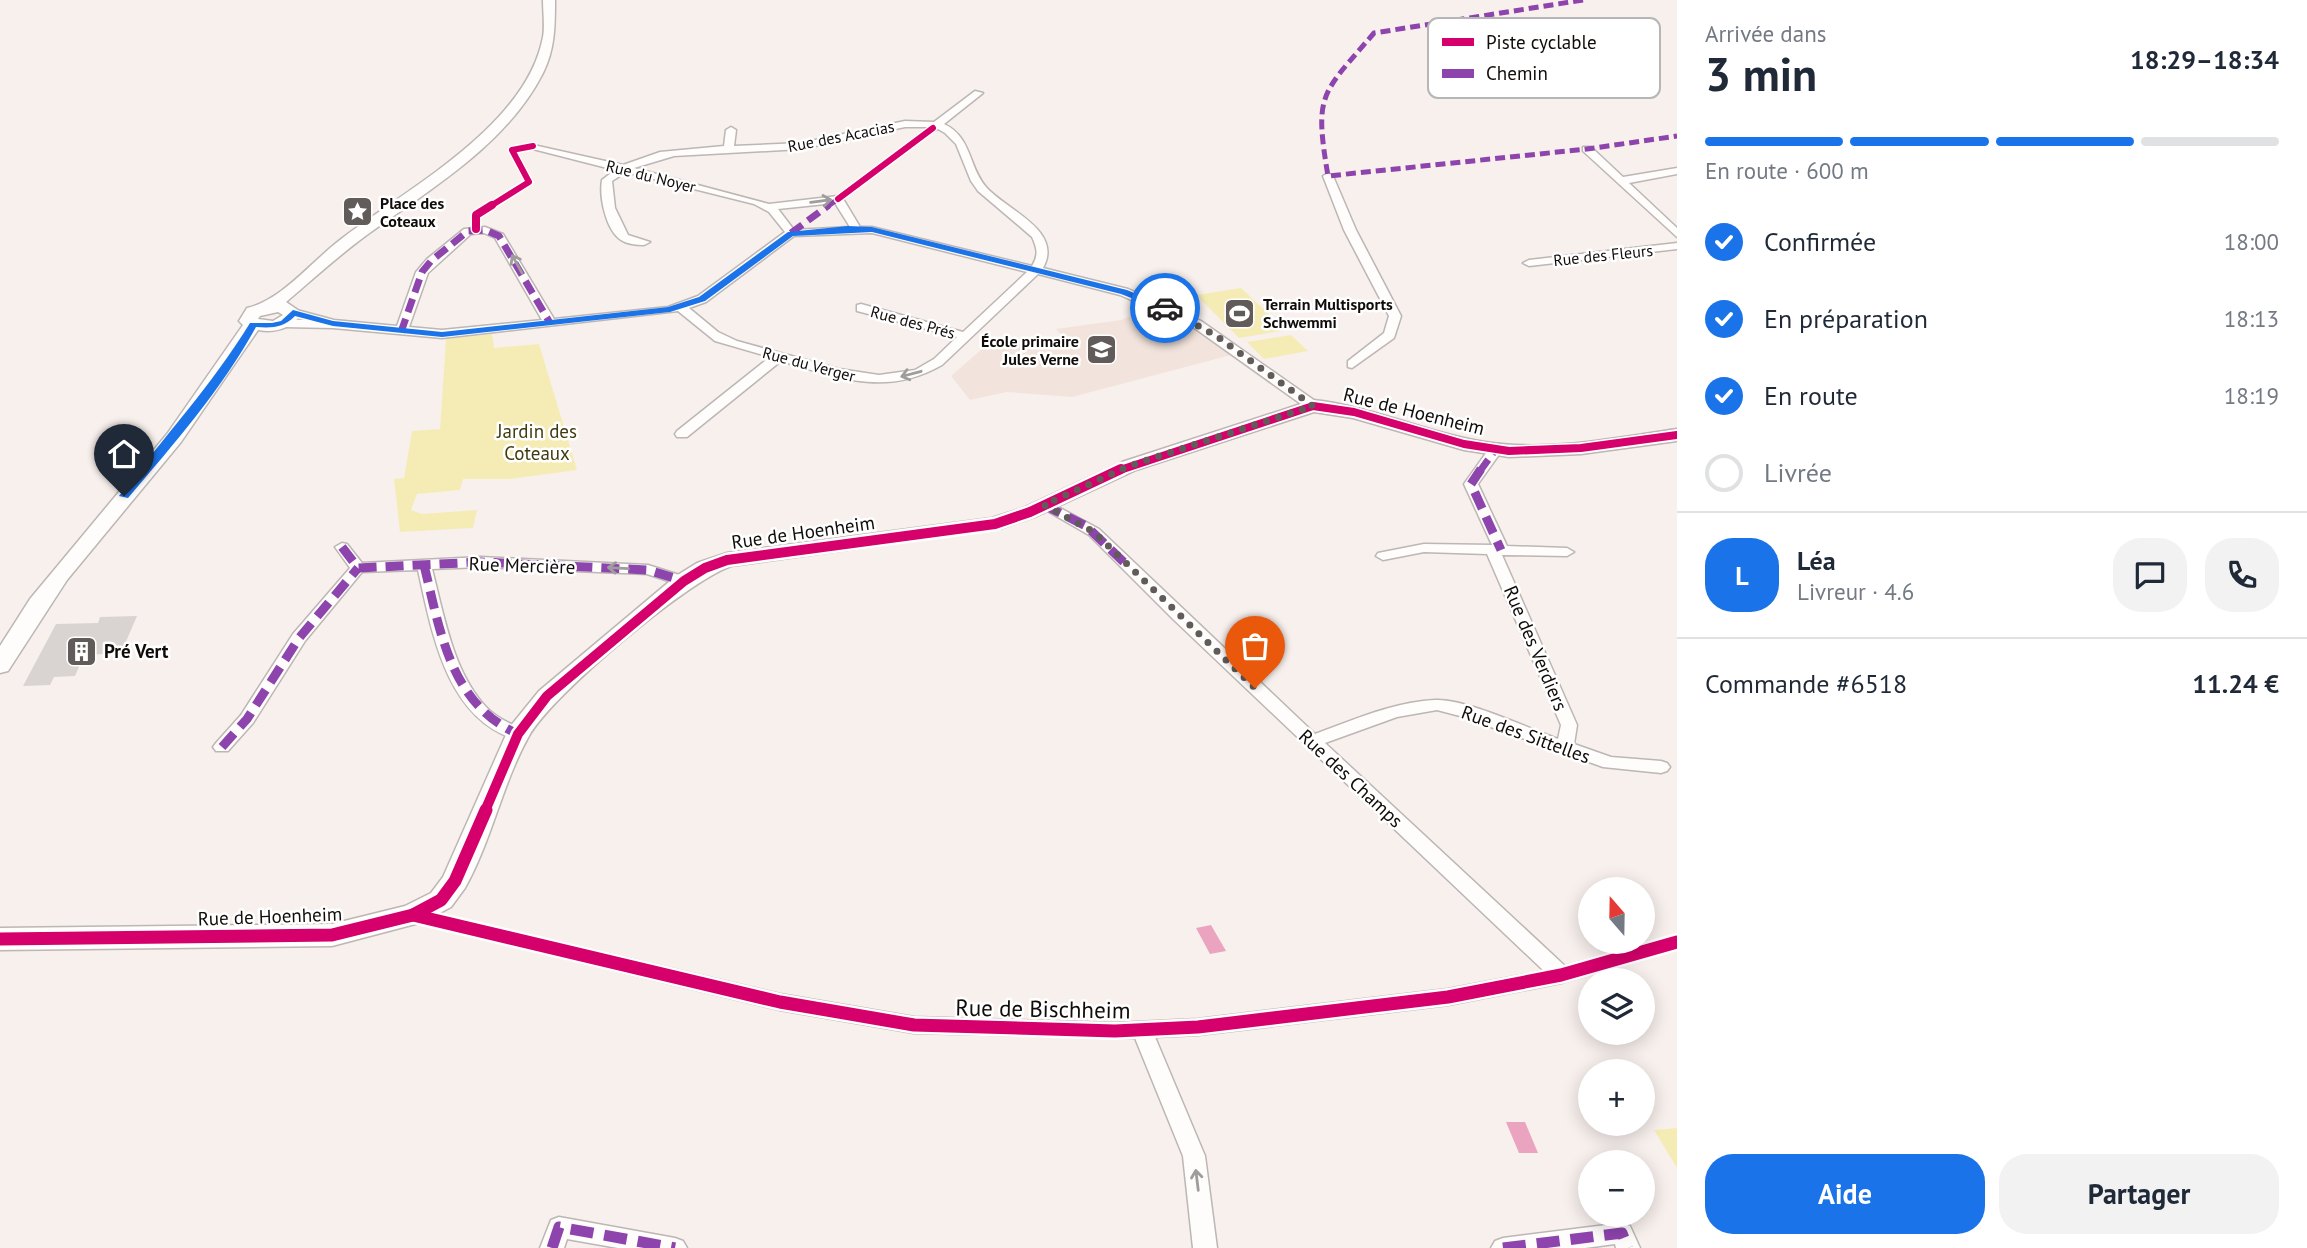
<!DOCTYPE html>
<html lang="fr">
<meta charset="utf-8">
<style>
:root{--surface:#fff;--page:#f2f2f3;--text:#1f2937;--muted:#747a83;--line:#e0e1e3;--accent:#1a73e8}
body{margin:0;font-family:"PT Sans",sans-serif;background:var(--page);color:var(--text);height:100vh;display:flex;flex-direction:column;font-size:26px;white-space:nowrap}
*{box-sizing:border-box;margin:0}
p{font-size:23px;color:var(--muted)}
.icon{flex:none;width:38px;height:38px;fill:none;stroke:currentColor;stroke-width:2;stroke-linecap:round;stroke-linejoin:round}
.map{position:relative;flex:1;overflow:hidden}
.side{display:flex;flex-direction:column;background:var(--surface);width:630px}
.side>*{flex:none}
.needle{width:46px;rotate:340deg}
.tools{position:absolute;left:1578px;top:877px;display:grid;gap:14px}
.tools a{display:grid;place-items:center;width:77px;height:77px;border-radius:50%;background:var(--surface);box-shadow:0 4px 18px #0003;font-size:35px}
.pin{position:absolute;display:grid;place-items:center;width:60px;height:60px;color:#fff;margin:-72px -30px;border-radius:50% 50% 50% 0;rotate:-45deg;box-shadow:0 0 7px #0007}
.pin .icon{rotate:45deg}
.courier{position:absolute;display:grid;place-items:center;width:70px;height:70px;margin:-35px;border:5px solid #1a73e8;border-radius:50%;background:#fff;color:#222;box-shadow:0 2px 9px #0007}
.head em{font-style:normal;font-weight:700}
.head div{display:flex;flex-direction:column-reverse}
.head{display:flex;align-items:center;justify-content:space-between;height:119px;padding:0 28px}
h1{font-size:46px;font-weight:700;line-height:52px}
.bar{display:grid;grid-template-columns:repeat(4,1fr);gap:10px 7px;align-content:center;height:84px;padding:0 28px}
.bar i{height:9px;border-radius:5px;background:var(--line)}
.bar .current{background:var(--accent)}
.bar p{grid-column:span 4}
.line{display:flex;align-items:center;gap:18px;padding:0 28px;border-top:2px solid var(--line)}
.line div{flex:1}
.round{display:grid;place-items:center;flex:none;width:74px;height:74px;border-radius:28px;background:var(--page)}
ol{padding:0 28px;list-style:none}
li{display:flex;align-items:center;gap:21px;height:77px}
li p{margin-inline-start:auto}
li .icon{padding:7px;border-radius:50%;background:var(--accent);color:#fff;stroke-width:4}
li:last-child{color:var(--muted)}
li i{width:38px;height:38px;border:4px solid var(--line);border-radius:50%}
.primary-button{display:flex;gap:14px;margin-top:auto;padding:14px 28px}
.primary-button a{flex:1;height:80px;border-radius:28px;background:var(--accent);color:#fff;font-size:28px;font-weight:700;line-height:80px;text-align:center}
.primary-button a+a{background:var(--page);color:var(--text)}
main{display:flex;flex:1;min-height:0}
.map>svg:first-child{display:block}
</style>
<main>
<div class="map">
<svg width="1677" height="1248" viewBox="0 0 1677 1248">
<rect width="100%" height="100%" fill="#f8f0ed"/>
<path fill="#f2e4dc" d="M1152,308L1193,329L1231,355L1072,397L1007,392L970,400L951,376L990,342L999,345L1062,336L1056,329L1121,320Z"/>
<g fill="#f5ecb5">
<path d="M1241,288L1286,330L1239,338L1196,295Z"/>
<path d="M492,334L494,348L539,344L577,470L510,479H463L460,490L417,494L411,510L422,514L477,510L473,528L400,532L394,479L404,478L412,431L440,429L446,339Z"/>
<path d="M1291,335L1308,351L1264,359L1247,342Z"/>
<path d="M1677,1128V1168L1654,1130Z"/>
</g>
<g fill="#eba4c0">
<path d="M1211,925L1226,951L1210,954L1196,928Z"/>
<path d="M1506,1122H1525L1538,1153H1519Z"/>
</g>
<path fill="#d9d3d1" d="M137,616L121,653L84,655L75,676L54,677L50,685L23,686L56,624L98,623L100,617Z"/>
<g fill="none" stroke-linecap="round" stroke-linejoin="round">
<defs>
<g id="street">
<path d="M975,91L983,93L944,124C972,137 968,166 986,187C1006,210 1064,230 1043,268L1128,289L1201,321L1318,403V409H1308L1193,327L1120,295L1038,274L942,365C886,397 839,378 781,361L687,437H677L675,434L677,431L770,357L715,341L678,311L442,338L333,328L284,327L278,323L284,319L304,320L289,316V310L293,309L334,320L397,326L416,272L427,259L464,229L485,227L503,234L554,319L668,307L698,296L785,232L769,212L754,204L626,172L612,181L615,208L628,235L650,242L644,245C637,245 627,244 621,240C606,230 599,197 602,180L615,170L529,148V144L623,165L660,152L724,146L726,130L731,127L736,130L734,146L801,143L905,121L934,122ZM905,127H929L933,131L938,129L945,133L956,144L971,181L978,191L1032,237C1037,248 1039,255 1032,266L872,227H860L842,197L838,196L769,204L634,168L674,156L801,149ZM835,203L850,227L794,230L778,209ZM484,233L495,238L542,320L442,330L409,327L428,273L471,234ZM872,233L1027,272L963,332L861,304L857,305V311L957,337L934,359L915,370L879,375L839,369L737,341L718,332L689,308L706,302L794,236Z"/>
<path d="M1583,147H1591L1623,177L1677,168V174L1629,183L1677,228V237L1583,151Z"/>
<path d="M1328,173L1333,176L1356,230L1401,316L1394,338L1352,368L1348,367V361L1384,333L1389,316L1344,230L1323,176Z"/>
<path d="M1677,243V249L1529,266L1523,263L1529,260Z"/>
<path d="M1496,445L1503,449L1478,484L1507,546L1567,548L1574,552L1567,556L1502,555L1577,725L1574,744L1611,757L1661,761L1667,763L1670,767L1667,771L1661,773L1603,767L1460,716L1437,710L1397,717L1325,743L1565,966L1677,935V949L1561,983L1448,1005L1198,1035L1155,1037L1205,1156L1217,1248H1193L1183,1156L1135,1038L914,1033L780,1010L413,922L406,920L403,915L406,910L413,908L780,994L914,1017L1115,1023L1198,1019L1448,989L1544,971L1173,619L1089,535L1037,505L1044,501L1049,502L1099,529L1315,734C1354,720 1393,702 1435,700C1464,698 1528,728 1558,739L1561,725L1487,554L1424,552L1383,560L1376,556L1378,553L1424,544L1492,545L1464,484L1491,446Z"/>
<path d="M342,543L347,544L362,563L481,557L648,565L689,578L692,581L684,586L647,574L481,567L432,569C444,615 453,673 487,708C497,718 511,724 524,730L527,734L518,740C446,720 432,632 418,570L362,572L305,641L253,723L228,751H216L213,747L216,743L241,715L293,634L350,568L335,547Z"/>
<path d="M559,1217L675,1238L683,1241L687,1248H618L567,1239L564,1248H540L551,1220Z"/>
<path d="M1622,1223L1630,1226L1640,1248H1616L1615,1244L1585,1248H1491L1495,1241L1503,1238Z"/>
</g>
<g id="secondary">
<path d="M543,0H555C555,26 555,49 543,73C506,146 427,191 364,237C337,257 312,280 286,302L302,313C291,329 276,333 258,330L181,442L67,580L8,671L0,673V646L30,599L167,434L243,325L239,321L247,308C282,300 311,262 340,240C406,189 526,127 543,37C545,26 543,12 543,0ZM278,312L283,315L273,321L258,319L260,316Z"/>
<path d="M1313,400C1373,406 1426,433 1485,442C1549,452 1614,438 1677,429V441L1581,454L1509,457L1464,450L1353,418L1314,412L1136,470L1037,516L1002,528L731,566C686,582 553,694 529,736C502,784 492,840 465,888L451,907L423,922L332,946L0,950V928L332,924L405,906L431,893L443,877L509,728L539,691L676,576L697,563L727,553L992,518L1023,508L1122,462Z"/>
</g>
</defs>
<use href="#street" stroke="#bcb6b4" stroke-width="3"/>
<use href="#secondary" stroke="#bcb6b4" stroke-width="3"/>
<use href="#street" fill="#fefdfc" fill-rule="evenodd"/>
<use href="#secondary" fill="#fefdfc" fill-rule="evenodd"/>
<g stroke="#8e44ad" stroke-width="5" stroke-dasharray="10 5" stroke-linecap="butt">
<path d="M1583,0L1374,33C1321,95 1314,93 1328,176L1587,149L1677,136"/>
<path d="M827,207L843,195"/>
</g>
<g stroke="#8e44ad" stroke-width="7" stroke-dasharray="14 7" stroke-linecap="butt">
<path d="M791,233L829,205"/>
<path d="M401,332L422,272L431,261L468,231L485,230L499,236L550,323"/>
<path d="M1480,471L1496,449"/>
</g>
<g stroke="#8e44ad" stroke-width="9" stroke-dasharray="18 9" stroke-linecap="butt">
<path d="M1481,469L1471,484L1501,550"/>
<path d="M1044,505L1086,526L1129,567"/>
<path d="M342,547L358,568L481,562L648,570L684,581"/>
<path d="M424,565C440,630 450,704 518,734"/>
<path d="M222,747L247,719L299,638L358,568"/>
</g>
<g stroke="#8e44ad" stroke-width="11" stroke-dasharray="23 11" stroke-linecap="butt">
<path d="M552,1248L559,1227L675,1248"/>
<path d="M1503,1248L1622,1233L1628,1248"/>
</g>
<defs>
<g id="cycleway-far3">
<path d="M838,199L933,128"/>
<path d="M489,207L529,182L512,150L533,146"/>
</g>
<g id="cycleway-far2">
<path d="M476,229V215L492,205"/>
<path d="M1117,471L1313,406L1354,412L1464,444L1509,451L1581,448L1677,435"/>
</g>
<path id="cycleway-far1" d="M485,811L518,734L547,696L684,581L705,568L727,560L995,524L1030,512L1121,469"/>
<g id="cycleway">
<path d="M413,915L780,1002L914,1025L1115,1031L1198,1027L1448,997L1561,975L1677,942"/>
<path d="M0,939L332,935L413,915L441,900L455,881L486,810"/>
</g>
</defs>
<use href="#cycleway-far3" stroke="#fff" stroke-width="9"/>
<use href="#cycleway-far2" stroke="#fff" stroke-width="11"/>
<use href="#cycleway-far1" stroke="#fff" stroke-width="15"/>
<use href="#cycleway" stroke="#fff" stroke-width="18"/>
<use href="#cycleway-far3" stroke="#d6006c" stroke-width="6"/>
<use href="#cycleway-far2" stroke="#d6006c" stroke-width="8"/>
<use href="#cycleway-far1" stroke="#d6006c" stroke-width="10"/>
<use href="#cycleway" stroke="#d6006c" stroke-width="13"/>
</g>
<defs><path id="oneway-shaft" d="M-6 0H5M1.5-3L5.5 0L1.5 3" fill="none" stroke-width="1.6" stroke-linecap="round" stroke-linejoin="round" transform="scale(1.75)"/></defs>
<g stroke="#9f9d9b">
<use href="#oneway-shaft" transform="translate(821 201) rotate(-7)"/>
<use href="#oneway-shaft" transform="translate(517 264) rotate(-119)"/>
<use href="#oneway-shaft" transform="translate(911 374) rotate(165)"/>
<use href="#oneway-shaft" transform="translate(618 568) rotate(-177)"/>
<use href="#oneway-shaft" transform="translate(1197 1180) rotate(-97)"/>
</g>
<path fill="#1a73e8" d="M848,226L872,227L1127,290L1169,308L1162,310L1121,294L872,232L793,236L705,301L670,312L442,337L333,326L295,316C283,328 272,328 256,327C222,389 173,445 128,498L119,496C163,438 212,385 250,323H272L281,321L293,310L333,321L442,332L668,307L699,297L788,232Z"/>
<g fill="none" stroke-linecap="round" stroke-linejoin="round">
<path stroke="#615c59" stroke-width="7" stroke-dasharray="0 12.6" d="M1165,308L1215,335L1313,406L1129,466L1044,505L1094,532L1255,688"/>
</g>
<defs>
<symbol id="sight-square" viewBox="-11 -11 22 22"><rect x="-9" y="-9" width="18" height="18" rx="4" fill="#615c59" stroke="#fff"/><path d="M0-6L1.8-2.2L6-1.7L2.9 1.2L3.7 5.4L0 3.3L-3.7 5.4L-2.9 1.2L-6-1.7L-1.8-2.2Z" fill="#fff"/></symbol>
<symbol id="stadium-square" viewBox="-11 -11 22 22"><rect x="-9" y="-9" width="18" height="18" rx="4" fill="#615c59" stroke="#fff"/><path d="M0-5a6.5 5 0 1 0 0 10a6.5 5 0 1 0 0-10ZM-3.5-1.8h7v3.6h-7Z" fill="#fff"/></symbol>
<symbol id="school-square" viewBox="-11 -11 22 22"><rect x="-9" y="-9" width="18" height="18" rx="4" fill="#615c59" stroke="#fff"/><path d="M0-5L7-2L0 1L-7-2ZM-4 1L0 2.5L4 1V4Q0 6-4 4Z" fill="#fff"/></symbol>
<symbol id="building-square" viewBox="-11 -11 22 22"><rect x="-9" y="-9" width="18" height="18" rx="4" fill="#615c59" stroke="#fff"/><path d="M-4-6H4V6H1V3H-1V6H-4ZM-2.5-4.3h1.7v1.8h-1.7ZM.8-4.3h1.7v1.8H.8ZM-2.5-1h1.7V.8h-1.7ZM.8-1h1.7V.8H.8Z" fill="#fff"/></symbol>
</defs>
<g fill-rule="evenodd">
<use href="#sight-square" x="340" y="194" width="35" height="35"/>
<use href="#stadium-square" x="1222" y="296" width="35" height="35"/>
<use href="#school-square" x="1084" y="332" width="35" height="35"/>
<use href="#building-square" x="64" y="634" width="35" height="35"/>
</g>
<g text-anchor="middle" stroke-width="5" stroke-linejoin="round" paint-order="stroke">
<g font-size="16" fill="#100c0a" stroke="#fff">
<text transform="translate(841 136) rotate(-11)" y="6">Rue des Acacias</text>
<text transform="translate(651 176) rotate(14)" y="6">Rue du Noyer</text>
<text transform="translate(1603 255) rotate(-6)" y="6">Rue des Fleurs</text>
<text transform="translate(913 322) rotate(15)" y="6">Rue des Prés</text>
<text transform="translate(809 364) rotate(15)" y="6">Rue du Verger</text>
</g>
<g font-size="16" font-weight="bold" fill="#100c0a" stroke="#fff" text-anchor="start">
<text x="380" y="209">Place des<tspan x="380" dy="18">Coteaux</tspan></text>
<text x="1263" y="310">Terrain Multisports<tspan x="1263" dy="18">Schwemmi</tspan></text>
<text x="1079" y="347" text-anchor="end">École primaire<tspan x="1079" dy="18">Jules Verne</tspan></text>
</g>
<g font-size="19" fill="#100c0a" stroke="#fff">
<text transform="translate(1414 411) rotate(14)" y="7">Rue de Hoenheim</text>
<text transform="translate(803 532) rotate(-8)" y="7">Rue de Hoenheim</text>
<text transform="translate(522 565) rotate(2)" y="7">Rue Mercière</text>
<text transform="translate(1536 648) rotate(67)" y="7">Rue des Verdiers</text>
<text transform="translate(1526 734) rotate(20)" y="7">Rue des Sittelles</text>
<text transform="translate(1351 778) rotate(43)" y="7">Rue des Champs</text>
<text transform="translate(270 916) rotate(-2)" y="7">Rue de Hoenheim</text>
</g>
<g font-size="19" fill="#403b0e" stroke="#fff">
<text x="537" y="438">Jardin des<tspan x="537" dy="22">Coteaux</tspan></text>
</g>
<g font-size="19" font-weight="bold" fill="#100c0a" stroke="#fff" text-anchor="start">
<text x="104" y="658">Pré Vert</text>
</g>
<g font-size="23" fill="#100c0a" stroke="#fff">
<text transform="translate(1043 1009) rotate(1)" y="8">Rue de Bischheim</text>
</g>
</g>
<rect x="1428" y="18" width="232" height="80" rx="10" fill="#fff" stroke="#b7b6b6" stroke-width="2"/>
<rect x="1442" y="38" width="32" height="8" fill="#d6006c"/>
<rect x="1442" y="69" width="32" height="9" fill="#8e44ad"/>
<g font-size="19" fill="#100c0a">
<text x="1486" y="49">Piste cyclable</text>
<text x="1486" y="80">Chemin</text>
</g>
</svg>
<div class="tools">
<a><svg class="needle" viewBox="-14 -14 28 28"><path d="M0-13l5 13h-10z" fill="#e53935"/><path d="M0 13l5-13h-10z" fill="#747a83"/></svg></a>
<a><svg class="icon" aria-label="layers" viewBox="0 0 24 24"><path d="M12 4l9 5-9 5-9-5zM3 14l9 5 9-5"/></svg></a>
<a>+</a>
<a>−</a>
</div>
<div class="pin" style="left:1255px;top:688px;background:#ea580c"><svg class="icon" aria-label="bag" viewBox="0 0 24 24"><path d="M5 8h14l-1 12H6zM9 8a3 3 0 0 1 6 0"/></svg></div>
<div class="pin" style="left:124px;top:496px;background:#1f2937"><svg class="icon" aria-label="home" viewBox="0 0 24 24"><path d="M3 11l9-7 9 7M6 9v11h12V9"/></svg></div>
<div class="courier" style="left:1165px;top:308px"><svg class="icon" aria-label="car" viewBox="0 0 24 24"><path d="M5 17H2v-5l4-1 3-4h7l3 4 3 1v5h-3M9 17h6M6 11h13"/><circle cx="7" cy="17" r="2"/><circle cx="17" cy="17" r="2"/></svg></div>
</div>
<section class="side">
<div class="head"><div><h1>3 min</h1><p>Arrivée dans</p></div><em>18:29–18:34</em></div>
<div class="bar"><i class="current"></i><i class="current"></i><i class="current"></i><i></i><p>En route · 600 m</p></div>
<ol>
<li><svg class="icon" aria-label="check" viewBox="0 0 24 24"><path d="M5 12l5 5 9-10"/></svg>Confirmée<p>18:00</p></li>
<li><svg class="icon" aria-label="check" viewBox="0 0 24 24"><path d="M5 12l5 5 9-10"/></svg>En préparation<p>18:13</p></li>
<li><svg class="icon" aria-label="check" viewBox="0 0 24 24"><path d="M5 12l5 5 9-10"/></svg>En route<p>18:19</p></li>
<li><i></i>Livrée</li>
</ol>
<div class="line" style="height:126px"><b class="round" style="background:var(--accent);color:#fff">L</b><div><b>Léa</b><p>Livreur · 4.6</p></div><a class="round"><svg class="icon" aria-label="chat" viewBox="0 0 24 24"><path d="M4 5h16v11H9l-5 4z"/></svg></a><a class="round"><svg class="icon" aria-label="phone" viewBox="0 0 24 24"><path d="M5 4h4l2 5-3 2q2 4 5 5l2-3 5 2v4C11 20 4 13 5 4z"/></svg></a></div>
<div class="line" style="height:91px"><div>Commande #6518</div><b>11.24 €</b></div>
<div class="primary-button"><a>Aide</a><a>Partager</a></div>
</section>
</main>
